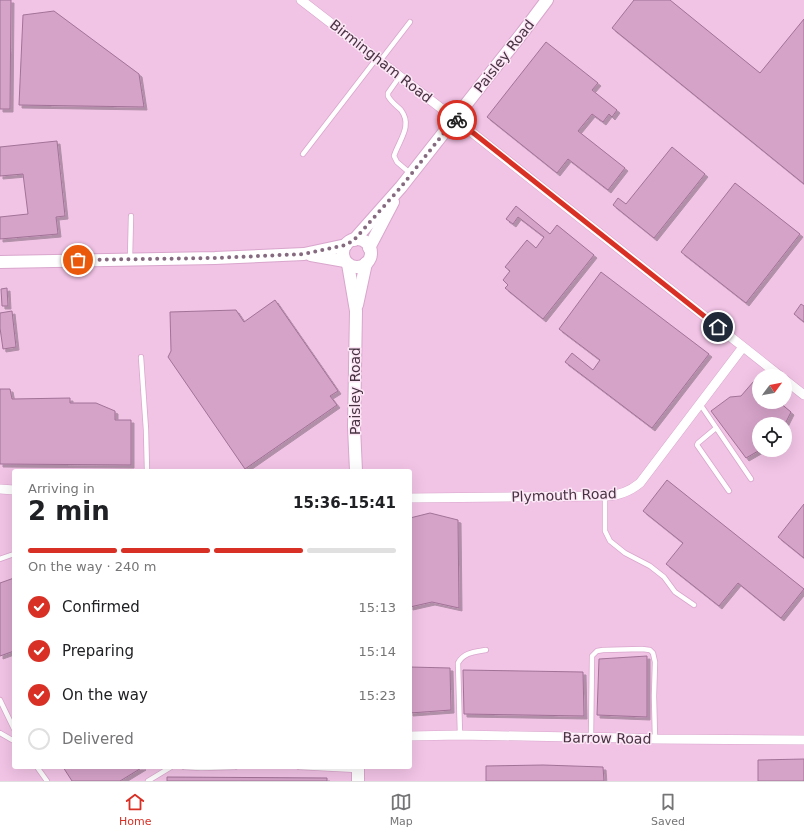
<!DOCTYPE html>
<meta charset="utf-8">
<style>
:root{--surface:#fff;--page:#f2f2f2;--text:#202124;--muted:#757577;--line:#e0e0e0;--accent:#d93025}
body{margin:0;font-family:"DejaVu Sans",sans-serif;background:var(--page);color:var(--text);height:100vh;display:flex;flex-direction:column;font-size:15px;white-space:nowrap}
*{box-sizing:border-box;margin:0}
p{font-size:13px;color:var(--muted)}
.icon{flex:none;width:22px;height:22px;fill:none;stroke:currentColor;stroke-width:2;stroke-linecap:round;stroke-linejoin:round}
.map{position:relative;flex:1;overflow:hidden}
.panel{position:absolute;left:12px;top:469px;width:400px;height:300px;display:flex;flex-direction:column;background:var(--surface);border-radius:4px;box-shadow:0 4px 16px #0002}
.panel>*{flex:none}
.needle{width:26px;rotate:58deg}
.buttons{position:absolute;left:752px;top:369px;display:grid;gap:8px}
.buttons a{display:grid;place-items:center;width:40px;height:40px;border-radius:50%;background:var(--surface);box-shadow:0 4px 16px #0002;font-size:20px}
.pin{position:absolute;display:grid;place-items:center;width:34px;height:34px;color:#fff;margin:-17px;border:2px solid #fff;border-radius:50%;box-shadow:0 1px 4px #0007}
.courier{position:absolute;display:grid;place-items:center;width:40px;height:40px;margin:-20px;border:3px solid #d93025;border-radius:50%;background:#fff;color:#222;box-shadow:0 1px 5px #0007}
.headline em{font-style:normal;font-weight:700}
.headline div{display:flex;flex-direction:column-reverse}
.headline{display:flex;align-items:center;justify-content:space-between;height:68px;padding:0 16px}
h1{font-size:26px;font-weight:700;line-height:30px}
.bar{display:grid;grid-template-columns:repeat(4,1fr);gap:6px 4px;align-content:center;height:48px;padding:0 16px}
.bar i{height:5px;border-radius:3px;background:var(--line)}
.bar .on{background:var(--accent)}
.bar p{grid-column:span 4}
ol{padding:0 16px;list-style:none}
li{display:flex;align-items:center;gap:12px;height:44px}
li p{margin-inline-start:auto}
li .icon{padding:4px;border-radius:50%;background:var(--accent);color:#fff;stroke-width:4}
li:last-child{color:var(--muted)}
li i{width:22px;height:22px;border:2px solid var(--line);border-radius:50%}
.dock{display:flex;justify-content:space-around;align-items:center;height:56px;border-top:1px solid var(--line);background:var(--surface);font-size:11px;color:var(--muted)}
.dock a{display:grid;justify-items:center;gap:2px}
.dock .on{color:var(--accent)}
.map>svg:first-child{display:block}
</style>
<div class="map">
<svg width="804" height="781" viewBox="0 0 804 781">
<defs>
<filter id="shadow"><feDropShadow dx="3" dy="3" stdDeviation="0" flood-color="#0004"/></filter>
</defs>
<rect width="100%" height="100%" fill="#fcd2f1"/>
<path fill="#f1c3e5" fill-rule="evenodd" d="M0,0H804V781H0ZM759,376H785V402H759ZM759,424H785V450H759ZM14,471H410V767H14Z"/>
<g fill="#d5a2c8" stroke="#a27297" filter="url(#shadow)">
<path d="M0,0H11L10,109H0Z"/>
<path d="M634,0H670L760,73L804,19V184L612,28Z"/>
<path d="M54,11L139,74L144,107L19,105L23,15Z"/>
<path d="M546,42L598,83L592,90L617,110L612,117L609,114L603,122L592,114L578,131L625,168L608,190L568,159L557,173L487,117Z"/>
<path d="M57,141L65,216L56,217L58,234L0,239V217L28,214L23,174L0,176V147Z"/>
<path d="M672,147L705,174L654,238L613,205L618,198L626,204Z"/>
<path d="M735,183L800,234L746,303L681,252Z"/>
<path d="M516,206L550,234L557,225L594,255L543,319L505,288L508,285L503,280L510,271L505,267L527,240L536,248L544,237L518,217L513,224L506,219Z"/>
<path d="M601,272L709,354L652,428L565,362L572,353L593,370L600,360L559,329Z"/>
<path d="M7,288L8,306H2L1,289Z"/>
<path d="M275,300L338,391L330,396L337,405L245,469L168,357L171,351L170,312L236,310L244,322Z"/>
<path d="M801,304L804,306V322L794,314Z"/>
<path d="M12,311L16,347L3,349L0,328V313Z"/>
<path d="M754,381L759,386V402H779L791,412L785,424H759V450H760L746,458L711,411L730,397L741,396Z"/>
<path d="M0,389H10L12,399L70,398V403H96L115,411V420H131V465L0,464Z"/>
<path d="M667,480L804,589L781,618L738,583L719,606L666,564L683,543L643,511Z"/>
<path d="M804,504V558L778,537Z"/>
<path d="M430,513L458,520L459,608L432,602L410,607V518Z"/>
<path d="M14,578V651L0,656V583Z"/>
<path d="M647,656V717L597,715L599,659Z"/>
<path d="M410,667L450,668L451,710L410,713Z"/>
<path d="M463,670L583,672L584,716L464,714Z"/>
<path d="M804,759V781H758V760Z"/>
<path d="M543,765L603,767L604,781H486V766Z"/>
<path d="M63,767H143L120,781H72Z"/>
<path d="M167,777L327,778V781H167Z"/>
</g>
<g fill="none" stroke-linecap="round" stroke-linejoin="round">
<defs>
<g id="lane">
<path d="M380,61L410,22"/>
<path d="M400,76L388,93V96C391,102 396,105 401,110C413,126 399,140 394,156L397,162L411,174"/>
<path d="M303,154L377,58"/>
<path d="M130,258L131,216"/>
<path d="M141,357L146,430L147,471"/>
<path d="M700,404L751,479"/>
<path d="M716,428L698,443L697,445L729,491"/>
<path d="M605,496V531L610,541L625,553L650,566L664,577L675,592L694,605"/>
<path d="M0,559L14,554"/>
<path d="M0,700L14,729"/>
<path d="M0,733L14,741"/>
<path d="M460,735L458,663C464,652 475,652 486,650"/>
<path d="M591,738L592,656L597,651L603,650L642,649L650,650L653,653L655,662L654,696L655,739"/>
<path d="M37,767L47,781"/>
<path d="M184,767L201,768L235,767"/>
<path d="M299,767L357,770"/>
<path d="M148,781L171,767"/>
</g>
<g id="street">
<path d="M301,0L455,119L780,376"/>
<path d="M785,380L804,395"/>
<path d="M0,489L14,490"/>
<path d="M410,498L605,496C619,496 629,492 640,483L743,347"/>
<path d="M410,736L460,735L627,738L655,739L804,740"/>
</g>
<g id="secondary">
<circle cx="357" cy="253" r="14"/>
<path d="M354,240L401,187L523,32L547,0"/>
<path d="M369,248L393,202"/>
<path d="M311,255L345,261"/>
<path d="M0,262L215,258L304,254L346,245"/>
<path d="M348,264L356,311L354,427L356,471"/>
<path d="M357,305L366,263"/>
<path d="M358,781V767"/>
</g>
</defs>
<use href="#lane" stroke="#d9a6cc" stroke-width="6"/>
<use href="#street" stroke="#d9a6cc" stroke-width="10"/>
<use href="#secondary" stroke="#d9a6cc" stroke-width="14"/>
<use href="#lane" stroke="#fff" stroke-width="4.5"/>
<use href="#street" stroke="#fff" stroke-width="9"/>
<use href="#secondary" stroke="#fff" stroke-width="12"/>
</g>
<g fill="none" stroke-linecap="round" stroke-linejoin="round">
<path stroke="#866a7f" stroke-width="4" stroke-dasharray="0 7.2" d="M78,260L215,258L304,254L346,245L354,240L401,187L455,119L457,120"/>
<path stroke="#d93025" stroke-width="5" d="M457,120L718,327"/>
</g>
<g text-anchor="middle" stroke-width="3" stroke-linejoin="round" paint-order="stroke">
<g font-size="14" fill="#463241" stroke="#fce6f6">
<text transform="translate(504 56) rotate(-52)" y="5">Paisley Road</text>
<text transform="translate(381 61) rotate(38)" y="5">Birmingham Road</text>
<text transform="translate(355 391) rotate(-90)" y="5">Paisley Road</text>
<text transform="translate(564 495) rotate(-2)" y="5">Plymouth Road</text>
<text transform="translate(607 738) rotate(1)" y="5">Barrow Road</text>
</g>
</g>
</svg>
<div class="buttons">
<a><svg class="needle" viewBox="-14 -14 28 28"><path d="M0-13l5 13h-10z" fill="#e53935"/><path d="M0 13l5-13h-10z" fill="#757577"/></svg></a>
<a><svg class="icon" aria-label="locate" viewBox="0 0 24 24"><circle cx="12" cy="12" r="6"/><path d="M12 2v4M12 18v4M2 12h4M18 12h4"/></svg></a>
</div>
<div class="pin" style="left:78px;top:260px;background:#ea580c"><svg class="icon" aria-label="bag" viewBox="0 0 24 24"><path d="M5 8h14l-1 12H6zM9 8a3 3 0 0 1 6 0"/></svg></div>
<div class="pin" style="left:718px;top:327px;background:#1f2937"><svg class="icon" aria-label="home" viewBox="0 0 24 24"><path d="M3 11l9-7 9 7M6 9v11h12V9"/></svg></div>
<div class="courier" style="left:457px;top:120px"><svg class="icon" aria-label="bike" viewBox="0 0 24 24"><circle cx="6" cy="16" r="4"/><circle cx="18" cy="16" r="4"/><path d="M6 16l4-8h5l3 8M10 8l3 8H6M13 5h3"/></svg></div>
<section class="panel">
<div class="headline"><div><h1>2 min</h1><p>Arriving in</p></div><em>15:36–15:41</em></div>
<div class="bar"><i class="on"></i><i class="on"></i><i class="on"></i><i></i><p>On the way · 240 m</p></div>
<ol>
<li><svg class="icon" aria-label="check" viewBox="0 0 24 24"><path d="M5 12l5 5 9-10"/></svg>Confirmed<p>15:13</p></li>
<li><svg class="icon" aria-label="check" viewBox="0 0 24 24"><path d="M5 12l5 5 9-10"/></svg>Preparing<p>15:14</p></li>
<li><svg class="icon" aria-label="check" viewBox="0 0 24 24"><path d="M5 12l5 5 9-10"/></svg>On the way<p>15:23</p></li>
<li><i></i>Delivered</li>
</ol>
</section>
</div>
<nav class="dock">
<a class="on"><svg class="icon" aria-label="home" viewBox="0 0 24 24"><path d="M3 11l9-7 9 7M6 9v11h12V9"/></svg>Home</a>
<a><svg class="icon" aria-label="map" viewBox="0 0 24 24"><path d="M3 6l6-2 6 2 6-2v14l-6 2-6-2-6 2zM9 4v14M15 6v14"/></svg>Map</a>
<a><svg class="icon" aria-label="saved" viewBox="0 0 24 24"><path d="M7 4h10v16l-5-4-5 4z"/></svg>Saved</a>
</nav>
